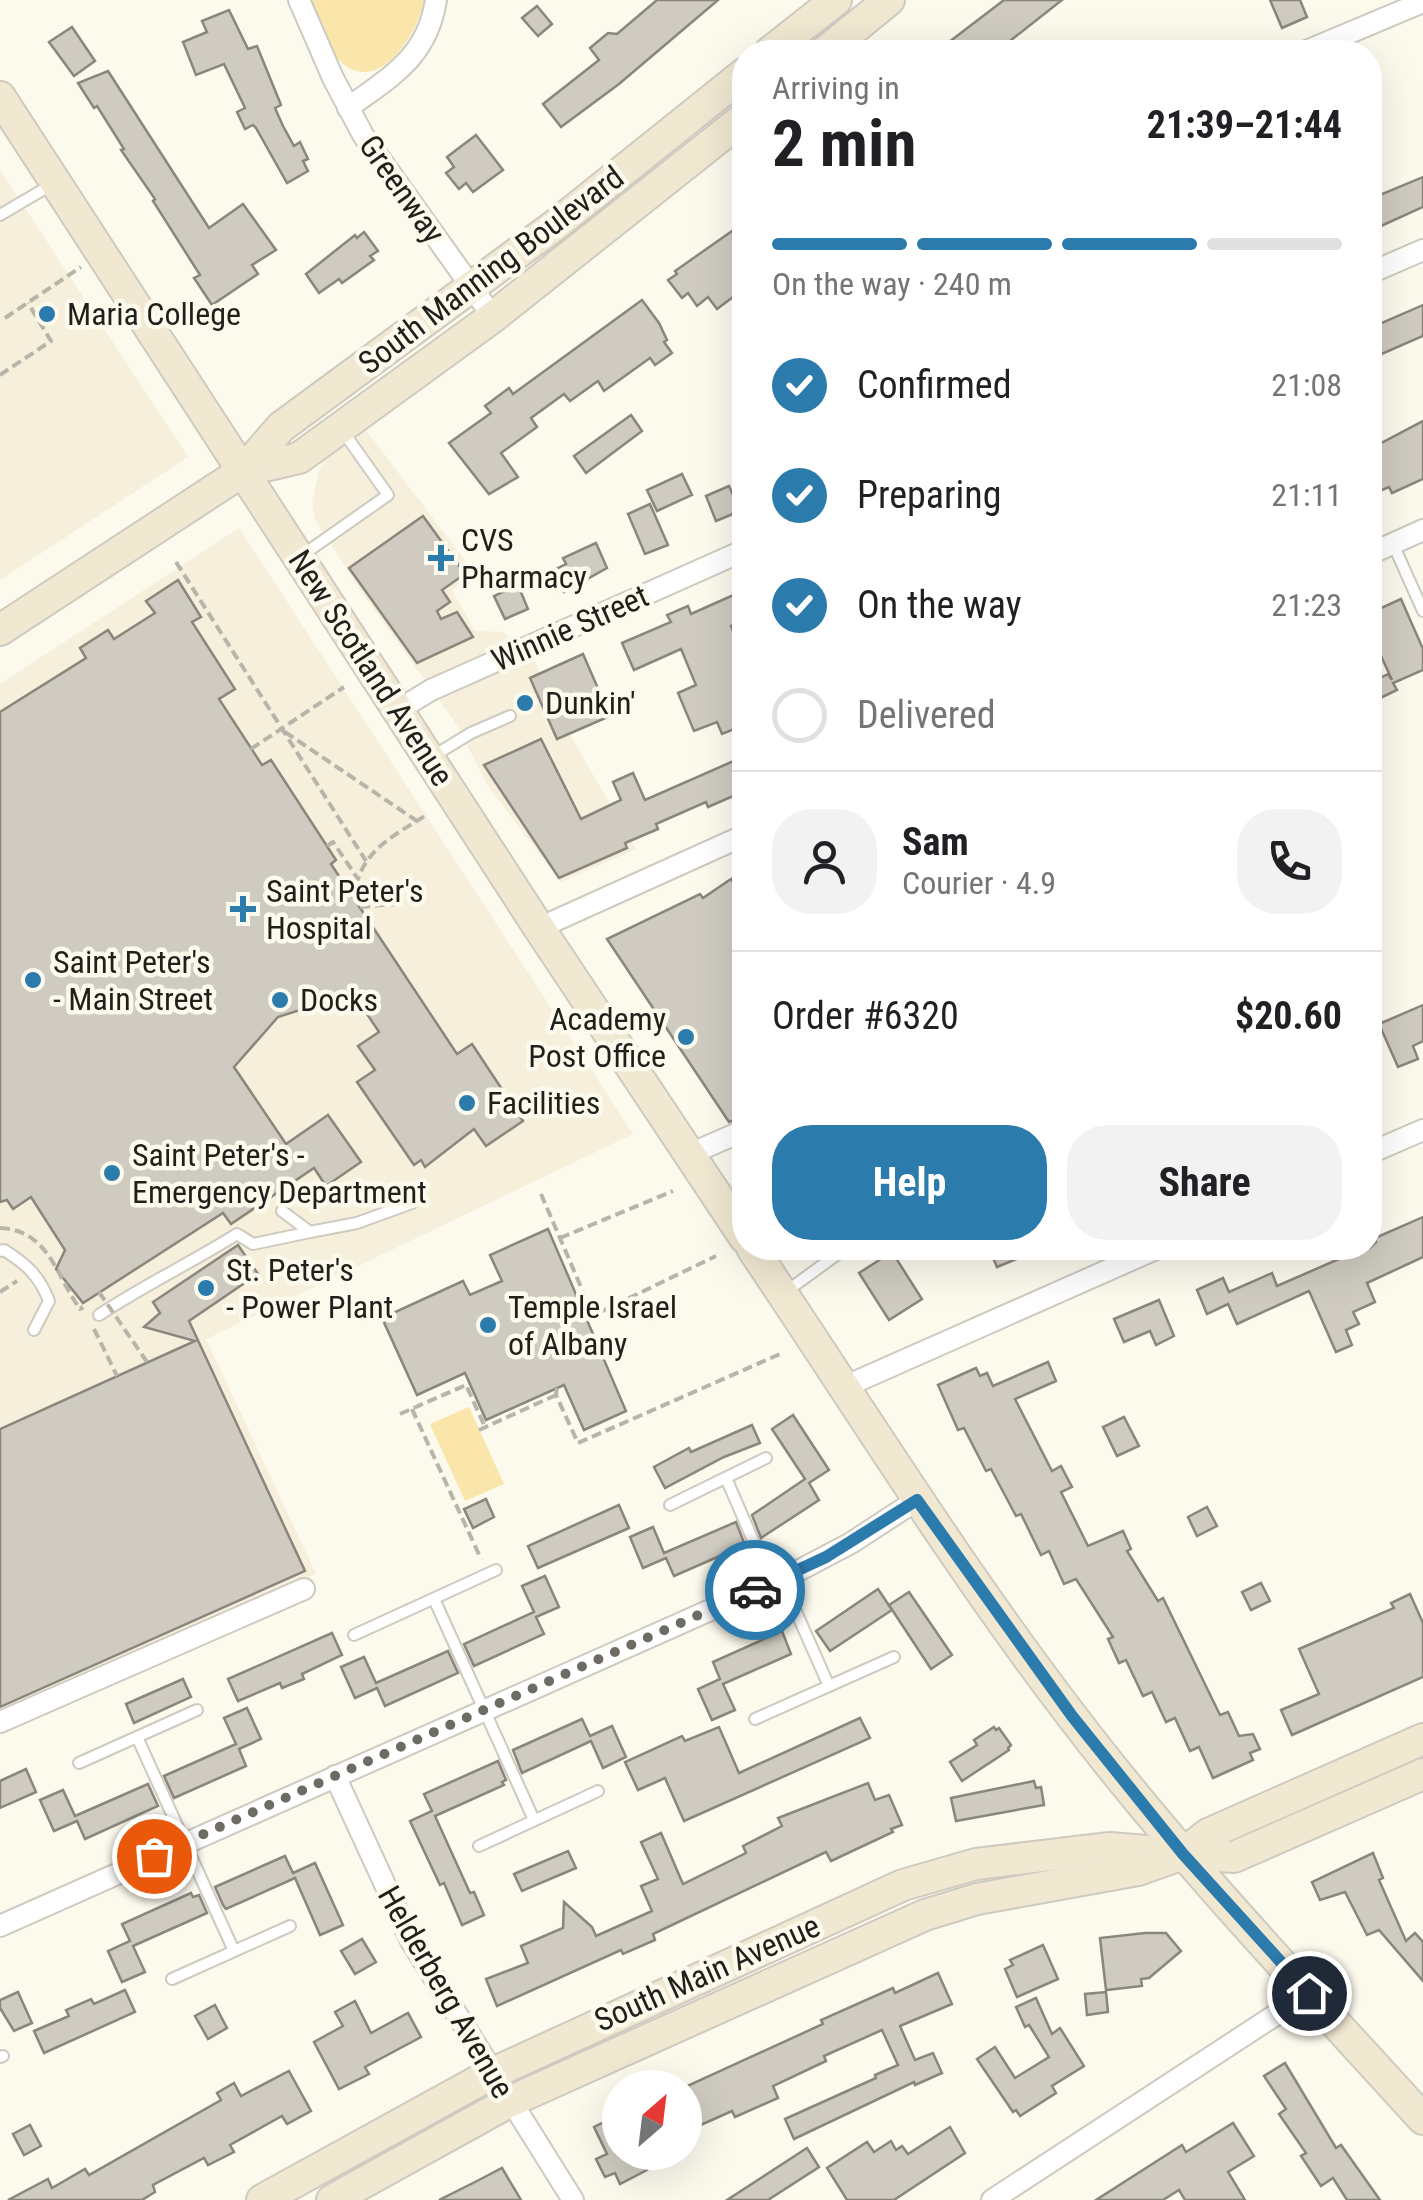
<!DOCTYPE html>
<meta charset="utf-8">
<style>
:root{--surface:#fff;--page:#f2f2f2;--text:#202124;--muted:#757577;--line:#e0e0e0;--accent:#2c7bad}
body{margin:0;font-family:"Roboto Condensed",sans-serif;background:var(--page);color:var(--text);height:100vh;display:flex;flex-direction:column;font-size:38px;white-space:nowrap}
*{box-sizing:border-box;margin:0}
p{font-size:32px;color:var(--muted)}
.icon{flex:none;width:55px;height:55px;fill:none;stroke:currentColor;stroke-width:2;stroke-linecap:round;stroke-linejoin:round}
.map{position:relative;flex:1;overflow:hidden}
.details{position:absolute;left:732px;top:40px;width:650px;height:1220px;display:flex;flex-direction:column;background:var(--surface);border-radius:40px;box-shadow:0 10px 40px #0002}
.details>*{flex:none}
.needle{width:65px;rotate:28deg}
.buttons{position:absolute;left:602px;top:2070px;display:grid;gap:20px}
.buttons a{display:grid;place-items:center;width:100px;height:100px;border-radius:50%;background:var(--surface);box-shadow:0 10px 40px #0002;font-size:50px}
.pin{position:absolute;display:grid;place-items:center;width:85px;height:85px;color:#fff;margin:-42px;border:5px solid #fff;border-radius:50%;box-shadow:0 2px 10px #0007}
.courier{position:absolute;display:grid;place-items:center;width:100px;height:100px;margin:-50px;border:8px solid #2c7bad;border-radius:50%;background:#fff;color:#222;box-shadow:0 2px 12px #0007}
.overview em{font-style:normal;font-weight:700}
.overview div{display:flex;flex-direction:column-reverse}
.overview{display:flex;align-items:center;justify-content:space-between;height:170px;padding:0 40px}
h1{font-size:65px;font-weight:700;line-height:75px}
.bar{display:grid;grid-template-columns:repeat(4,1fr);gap:15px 10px;align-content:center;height:120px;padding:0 40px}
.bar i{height:12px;border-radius:8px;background:var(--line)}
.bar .current{background:var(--accent)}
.bar p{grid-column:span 4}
.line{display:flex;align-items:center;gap:25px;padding:0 40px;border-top:2px solid var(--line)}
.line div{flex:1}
.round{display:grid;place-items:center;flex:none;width:105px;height:105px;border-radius:40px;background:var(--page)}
ol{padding:0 40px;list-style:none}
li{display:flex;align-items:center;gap:30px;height:110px}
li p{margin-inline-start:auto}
li .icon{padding:10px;border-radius:50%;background:var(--accent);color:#fff;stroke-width:4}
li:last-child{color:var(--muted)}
li i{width:55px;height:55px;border:5px solid var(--line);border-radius:50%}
.action{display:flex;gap:20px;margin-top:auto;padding:20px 40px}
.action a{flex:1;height:115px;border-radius:40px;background:var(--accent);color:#fff;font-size:40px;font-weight:700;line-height:115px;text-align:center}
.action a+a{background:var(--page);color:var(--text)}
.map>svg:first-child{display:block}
</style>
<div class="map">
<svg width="1423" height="2200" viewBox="0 0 1423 2200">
<rect width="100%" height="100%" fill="#fcf9ed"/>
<g fill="#f5efdc">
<path d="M0,170L188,457L0,580Z"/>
<path d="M363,426L472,570L452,591L475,631L503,632L533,657L562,721L636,849L561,882L488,786L455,722L363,594L315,520L312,502L319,469L335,447Z"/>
<path d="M239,528L633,1134L206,1339L316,1574L0,1715V684Z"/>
</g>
<g fill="#fae5aa">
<path d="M311,0H424C418,34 377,100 338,59C323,44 318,19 311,0Z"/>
<path d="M469,1407L504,1484L465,1501L430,1424Z"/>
</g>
<g fill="#cfcbc0" stroke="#8a867c" stroke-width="2.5">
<path d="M657,0H718L619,84L561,127L543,104L599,60L590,48L608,33L617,34Z"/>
<path d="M1004,0H1062L996,52H936Z"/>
<path d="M1270,0H1300L1307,17L1282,28Z"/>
<path d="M537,6L552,24L538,36L522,18Z"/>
<path d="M229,10L248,49L257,46L281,105L275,108L283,126L294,146L300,142L308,159L303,161L308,171L287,183L256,128L253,125L245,129L237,112L245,108L224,64L196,75L183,42L207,32L202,21Z"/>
<path d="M72,27L95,61L74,76L49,42Z"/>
<path d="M108,71L209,228L243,204L276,250L252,265L258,274L212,305L194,278L200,275L153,201L155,199L121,150L124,149L97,106L94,108L78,83Z"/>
<path d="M476,135L503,170L473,192L466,183L459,189L446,173L454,167L447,157Z"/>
<path d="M1423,177V207L1370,231V199Z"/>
<path d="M745,222V288L717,309L708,297L697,306L688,293L682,298L668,280L677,274L675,271Z"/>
<path d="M364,232L378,251L370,256L374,260L342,283L339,279L319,293L306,274L355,235L357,238Z"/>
<path d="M642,300L659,323L667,340L664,342L672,353L655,365L650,358L604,391L598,381L570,401L564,394L531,418L537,427L501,453L518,477L489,494L449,443L491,413L485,406L509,388L513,394Z"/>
<path d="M1423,305V336L1370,359V328Z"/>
<path d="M631,415L642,431L586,473L574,456Z"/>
<path d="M1423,421V479L1392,493L1389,487L1370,495V466L1377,463L1370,449Z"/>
<path d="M682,474L692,495L657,511L647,490Z"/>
<path d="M729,486L740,511L716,521L706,496Z"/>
<path d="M650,504L668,545L645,554L628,514Z"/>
<path d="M423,516L465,574L442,590L450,602L437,611L441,619L457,612L473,637L417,663L349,568Z"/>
<path d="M596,543L607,568L564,592L554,570L566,564L563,558Z"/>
<path d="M178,580L201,617L192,622L235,689L219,699L262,765L271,760L336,860L331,864L457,1054L472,1044L523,1121L486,1146L474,1129L425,1167L421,1160L414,1165L357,1082L375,1070L358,1046L379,1032L353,993L278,1017L234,1067L286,1144L328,1115L361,1162L326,1186L314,1168L231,1224L223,1213L83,1303L56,1269L65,1250L31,1197L13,1209L7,1200L0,1202V712L86,658L80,648L108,630L114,639L155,613L146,601Z"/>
<path d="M518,585L528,609L505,619L494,596Z"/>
<path d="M738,593L745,609V620L731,626L745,660V725L722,734L717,722L694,731L678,693L696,685L681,649L634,670L622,643L671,622L667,615L688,606L691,614Z"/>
<path d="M1401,599L1423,649V670L1393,683L1397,690L1370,703V683L1388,674L1392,680L1370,632V613Z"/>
<path d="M583,654L610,716L557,739L530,678Z"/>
<path d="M541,739L581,819L621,800L613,782L633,773L645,800L745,756V791L708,807L706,802L656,824L658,829L625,843L627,848L559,878L484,765Z"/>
<path d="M731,879L745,900V1116L729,1122L607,939L700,894L703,898Z"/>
<path d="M1423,1005V1041L1413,1046L1418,1059L1398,1067L1379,1024Z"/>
<path d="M1423,1217V1257L1367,1283L1375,1302L1353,1312L1359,1324L1346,1330L1352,1345L1336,1352L1309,1291L1237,1324L1228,1304L1207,1314L1197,1290L1223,1278L1229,1292L1272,1273L1277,1286L1364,1248H1370L1376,1242L1375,1238Z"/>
<path d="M548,1229L626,1411L584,1430L564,1385L486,1420L465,1373L417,1395L382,1318L463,1281L470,1295L502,1281L490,1255Z"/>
<path d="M238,1245L258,1274L189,1321L305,1571L0,1707V1429L195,1341L144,1327L160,1313L153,1302Z"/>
<path d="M989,1248H1043L997,1267Z"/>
<path d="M892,1252L922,1299L889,1320L859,1273Z"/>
<path d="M1159,1300L1174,1336L1156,1345L1150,1331L1124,1342L1114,1319Z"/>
<path d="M1048,1362L1056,1381L1015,1399L1052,1471L1061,1466L1072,1487L1061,1492L1088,1546L1123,1531L1131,1549L1127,1551L1158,1601L1163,1598L1220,1715L1228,1712L1239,1736L1253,1734L1260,1749L1250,1753L1253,1760L1213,1778L1199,1747L1190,1751L1175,1718L1166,1722L1152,1692L1143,1696L1126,1660L1119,1663L1108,1639L1113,1637L1076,1579L1064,1584L1049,1551L1041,1555L1021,1514L1016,1516L991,1469L986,1471L964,1428L958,1430L938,1385L976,1368L980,1376L987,1373L993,1386Z"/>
<path d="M793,1415L829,1470L809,1483L819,1500L761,1538L752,1515L805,1479L772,1429Z"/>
<path d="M1124,1417L1139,1446L1117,1456L1103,1427Z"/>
<path d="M752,1425L760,1443L724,1457L665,1488L654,1467L689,1448L691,1452Z"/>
<path d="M486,1499L494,1517L473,1528L464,1509Z"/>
<path d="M619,1505L629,1528L538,1568L528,1546Z"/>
<path d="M1207,1507L1217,1526L1197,1536L1188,1517Z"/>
<path d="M736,1522L745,1545L674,1576L666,1558L643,1568L630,1537L653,1527L664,1553Z"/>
<path d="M545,1576L559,1607L536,1617L544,1634L474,1666L464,1644L534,1612L522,1586Z"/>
<path d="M1261,1583L1270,1601L1251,1610L1242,1592Z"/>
<path d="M878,1589L892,1610L830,1651L816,1631Z"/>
<path d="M909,1592L952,1655L931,1669L889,1605Z"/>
<path d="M1410,1594L1423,1623V1677L1292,1735L1281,1710L1319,1694L1299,1649L1394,1608L1391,1603Z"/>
<path d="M782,1631L791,1654L723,1684L735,1710L712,1720L698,1689L720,1679L713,1662Z"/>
<path d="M332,1633L342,1655L302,1674L304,1679L282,1688L280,1683L238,1701L228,1679Z"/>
<path d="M448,1651L458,1673L385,1706L377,1688L355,1698L341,1667L364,1657L376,1683Z"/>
<path d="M183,1679L191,1697L134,1723L126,1704Z"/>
<path d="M247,1708L261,1739L239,1749L246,1766L174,1798L164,1776L236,1744L224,1718Z"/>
<path d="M860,1718L870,1738L684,1821L665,1778L638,1790L625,1762L682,1736L685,1741L719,1727L739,1773Z"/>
<path d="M582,1719L590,1736L612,1726L626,1757L603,1768L591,1741L522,1773L513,1750Z"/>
<path d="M994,1727L996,1730L999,1728L1011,1745L1008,1748L1009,1750L962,1781L950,1762L977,1745L974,1740Z"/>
<path d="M498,1761L506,1780L502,1782L504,1785L435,1816L470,1893L474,1892L484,1915L462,1925L444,1883L440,1885L410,1821L432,1811L424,1794Z"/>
<path d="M26,1769L36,1792L0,1808V1781Z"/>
<path d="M1034,1781L1036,1788L1041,1787L1044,1805L956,1821L951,1798Z"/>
<path d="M868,1783L875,1800L889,1795L902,1825L891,1829L893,1832L831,1861L826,1852L653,1934L655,1940L623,1954L621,1950L497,2006L486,1979L528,1963L521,1946L563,1928L564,1902L592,1927L596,1936L652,1911L641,1886L658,1879L641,1842L661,1833L683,1884L746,1853L743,1846L782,1826L778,1818Z"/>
<path d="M148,1784L158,1806L85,1839L77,1821L54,1831L40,1800L63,1790L75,1816Z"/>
<path d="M568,1851L576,1868L522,1891L514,1874Z"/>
<path d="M1373,1853L1383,1878L1379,1880L1406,1941L1415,1933L1423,1942V1981L1379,1930L1367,1935L1345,1892L1320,1900L1312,1882Z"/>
<path d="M285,1856L293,1873L315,1863L343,1925L320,1935L295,1878L226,1909L223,1905L215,1887Z"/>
<path d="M191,1893L193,1897L199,1895L207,1913L133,1946L145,1972L122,1982L108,1951L130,1941L122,1924Z"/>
<path d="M1145,1933H1166L1181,1951L1149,1978L1141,1979L1142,1986L1106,1990L1100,1938Z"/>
<path d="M362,1939L376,1962L355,1974L341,1951Z"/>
<path d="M1043,1945L1058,1979L1017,1997L1005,1969L1013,1965L1010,1960Z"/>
<path d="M938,1973L952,2004L900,2026L915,2060L933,2053L942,2073L915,2085L914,2082L794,2139L785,2119L876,2078L875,2075L898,2065L882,2030L824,2056L826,2061L773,2086L778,2098L735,2117L732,2111L685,2132V2087L823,2024L821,2020L893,1988L895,1993Z"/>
<path d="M125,1990L135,2012L44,2053L34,2031L69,2016L66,2010L91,1999L94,2004Z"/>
<path d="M18,1992L32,2023L14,2031L0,2008V2000Z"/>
<path d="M1106,1992L1108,2012L1087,2015L1085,1994Z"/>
<path d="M1036,1998L1052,2034L1060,2028L1084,2066L1052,2086L1056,2093L1020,2116L1016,2110L1013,2112L977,2059L995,2047L1015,2078L1049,2057L1029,2025L1025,2027L1016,2007Z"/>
<path d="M355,2001L371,2033L408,2013L421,2037L365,2067L369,2074L339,2089L314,2042L343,2026L335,2012Z"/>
<path d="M215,2005L227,2028L208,2039L195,2016Z"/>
<path d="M1285,2063L1336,2148L1341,2145L1380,2200H1347L1333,2178L1321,2186L1301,2156L1306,2153L1279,2114L1286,2109L1264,2076Z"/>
<path d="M289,2071L311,2111L287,2124L282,2116L230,2145L234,2152L208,2165L204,2158L153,2185L155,2192L142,2200H8L48,2179L52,2188L85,2169L89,2175L221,2100L217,2093L234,2083L241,2096Z"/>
<path d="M620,2114V2152H673L645,2165L647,2170L620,2184L615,2173L605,2177L596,2159L607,2154L594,2127Z"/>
<path d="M1233,2123L1254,2156L1228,2172L1245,2200H1185L1179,2190L1163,2200H1096L1182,2145L1186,2152Z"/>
<path d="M30,2125L41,2146L24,2155L13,2134Z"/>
<path d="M950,2127L965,2153L894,2200H847L827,2168L867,2142L874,2152L891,2141L896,2150L902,2146L908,2154Z"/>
<path d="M807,2148L819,2167L768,2200H727Z"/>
<path d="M502,2168L521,2200H439L477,2181Z"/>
</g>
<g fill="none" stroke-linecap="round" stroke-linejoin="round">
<defs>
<g id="lane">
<path d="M0,215L51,185"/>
<path d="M1393,544L1423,611"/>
<path d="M304,554L388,495L342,430"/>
<path d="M430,758L471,733L510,716"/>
<path d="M282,1211L310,1232L357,1223L412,1203"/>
<path d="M0,1251L4,1250C26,1264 39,1275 49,1301L34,1330"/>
<path d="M784,1293L846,1248"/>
<path d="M99,1315C144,1285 191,1263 237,1234L253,1244L310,1232"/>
<path d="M726,1478L771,1582"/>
<path d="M670,1505L766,1458"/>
<path d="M781,1578L829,1686"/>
<path d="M434,1599L534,1820"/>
<path d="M354,1635L496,1570"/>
<path d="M755,1719L894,1657"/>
<path d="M137,1737L234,1951"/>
<path d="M79,1763L197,1710"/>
<path d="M479,1846L598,1791"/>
<path d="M172,1979L290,1926"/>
<path d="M0,2057L3,2056"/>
</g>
<g id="street">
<path d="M299,0L333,78L363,135L493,317"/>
<path d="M1304,52L1423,2"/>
<path d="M348,108C391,76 427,58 436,0"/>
<path d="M1370,273L1423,250"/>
<path d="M1370,554L1423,530"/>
<path d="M398,710L431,690L745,550"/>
<path d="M539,928L745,835"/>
<path d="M1370,1153L1423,1130"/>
<path d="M690,1154L745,1130"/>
<path d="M844,1387L1158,1248"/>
<path d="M0,1722L304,1589"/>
<path d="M335,1776L411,1941L573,2200"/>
<path d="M0,1926L798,1571L851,1543L917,1500"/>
<path d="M992,2200L1309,1993"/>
</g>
<g id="secondary">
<path d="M770,52L836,0"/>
<path d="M825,52L889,0"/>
<path d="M0,97L539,928L745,1238"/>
<path d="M243,471L299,458L493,317L745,117"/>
<path d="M0,630L243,471L281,427L554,226L745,73"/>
<path d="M752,1248C857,1404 956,1565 1071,1715C1179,1857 1303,1987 1423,2119"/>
<path d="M262,2200L491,2074L903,1885L976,1864L1110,1848L1183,1854L1208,1834L1423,1739"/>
<path d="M332,2200L509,2102L925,1915L977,1899L1138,1870L1183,1854L1234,1857L1423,1774"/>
</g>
</defs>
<use href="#lane" stroke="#cecac0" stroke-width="14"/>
<use href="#street" stroke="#cecac0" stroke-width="24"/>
<use href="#secondary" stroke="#cecac0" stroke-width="34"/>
<g stroke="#b7b4aa" stroke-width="4" stroke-dasharray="10 5" stroke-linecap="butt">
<path d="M5,318L81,267"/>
<path d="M0,375L51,341L28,303"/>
<path d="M176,562L366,861"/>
<path d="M285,732L417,821"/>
<path d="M251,749L344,687"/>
<path d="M327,846L333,842L358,879C369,846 399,833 426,815"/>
<path d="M360,907L395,904"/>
<path d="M541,1194L593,1315"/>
<path d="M0,1228C49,1230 56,1276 80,1309L83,1307"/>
<path d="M560,1238L673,1191"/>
<path d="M0,1292L17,1281"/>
<path d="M588,1318L716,1256"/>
<path d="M94,1329L117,1376"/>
<path d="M557,1388L556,1395L578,1443L780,1354"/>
<path d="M412,1409L481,1559"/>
<path d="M400,1414L466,1385L485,1427"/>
<path d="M479,1430L556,1395"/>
</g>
<use href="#lane" stroke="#fff" stroke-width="10"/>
<use href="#street" stroke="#fff" stroke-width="20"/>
<use href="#secondary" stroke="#f1e8d2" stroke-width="30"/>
<path stroke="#b7b4aa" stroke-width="4" stroke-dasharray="10 5" stroke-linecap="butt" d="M99,1292L147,1362"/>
</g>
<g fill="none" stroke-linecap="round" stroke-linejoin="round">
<path stroke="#6e6b64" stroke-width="10" stroke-dasharray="0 18" d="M154,1856L755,1590"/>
<path stroke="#2c7bad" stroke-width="12" d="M755,1590L826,1557L917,1500L1072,1716L1183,1854L1309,1993"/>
</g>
<g fill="#2c7bad" stroke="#fcf9ed" stroke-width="4">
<circle cx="47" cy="314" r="10"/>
<path d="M436 543h10v10h10v10h-10v10h-10v-10h-10v-10h10z"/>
<circle cx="525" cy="703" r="10"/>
<path d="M238 894h10v10h10v10h-10v10h-10v-10h-10v-10h10z"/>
<circle cx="33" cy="980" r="10"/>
<circle cx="280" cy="1000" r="10"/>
<circle cx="686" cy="1037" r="10"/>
<circle cx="467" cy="1103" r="10"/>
<circle cx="112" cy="1173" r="10"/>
<circle cx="206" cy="1288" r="10"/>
<circle cx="488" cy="1325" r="10"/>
</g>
<g text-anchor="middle" stroke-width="9" stroke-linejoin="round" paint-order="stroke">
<g font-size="32" fill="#211f1b" stroke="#fcf9ed">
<text transform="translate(402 189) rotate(55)" y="11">Greenway</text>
<text transform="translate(491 270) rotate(-37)" y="11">South Manning Boulevard</text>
<text transform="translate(570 628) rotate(-24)" y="11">Winnie Street</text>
<text transform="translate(371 668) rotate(57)" y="11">New Scotland Avenue</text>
<text transform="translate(707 1973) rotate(-24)" y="11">South Main Avenue</text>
<text transform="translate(446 1992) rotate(60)" y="11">Helderberg Avenue</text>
</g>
<g font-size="32" fill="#211f1b" stroke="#fcf9ed" text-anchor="start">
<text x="67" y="325">Maria College</text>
<text x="461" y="551">CVS<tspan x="461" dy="37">Pharmacy</tspan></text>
<text x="545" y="714">Dunkin'</text>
<text x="266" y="902">Saint Peter's<tspan x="266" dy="37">Hospital</tspan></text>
<text x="53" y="973">Saint Peter's<tspan x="53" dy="37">- Main Street</tspan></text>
<text x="300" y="1011">Docks</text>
<text x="666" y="1030" text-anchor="end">Academy<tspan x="666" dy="37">Post Office</tspan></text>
<text x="487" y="1114">Facilities</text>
<text x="132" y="1166">Saint Peter's -<tspan x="132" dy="37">Emergency Department</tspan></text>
<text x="226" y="1281">St. Peter's<tspan x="226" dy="37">- Power Plant</tspan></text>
<text x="508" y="1318">Temple Israel<tspan x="508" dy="37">of Albany</tspan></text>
</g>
</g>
</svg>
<div class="buttons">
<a><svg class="needle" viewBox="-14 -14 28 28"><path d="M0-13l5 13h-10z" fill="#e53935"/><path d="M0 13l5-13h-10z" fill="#757577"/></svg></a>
</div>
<div class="pin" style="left:154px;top:1856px;background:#ea580c"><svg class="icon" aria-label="bag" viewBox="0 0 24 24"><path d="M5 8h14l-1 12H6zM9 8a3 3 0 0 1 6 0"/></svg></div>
<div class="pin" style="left:1309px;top:1993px;background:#1f2937"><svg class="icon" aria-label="home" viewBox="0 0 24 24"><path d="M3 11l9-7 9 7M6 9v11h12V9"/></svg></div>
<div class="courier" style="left:755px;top:1590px"><svg class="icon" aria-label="car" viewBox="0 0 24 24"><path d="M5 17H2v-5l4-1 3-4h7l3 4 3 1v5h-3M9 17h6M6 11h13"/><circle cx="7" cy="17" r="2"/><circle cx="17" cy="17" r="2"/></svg></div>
<section class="details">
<div class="overview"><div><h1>2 min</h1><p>Arriving in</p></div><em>21:39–21:44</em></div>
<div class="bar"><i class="current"></i><i class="current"></i><i class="current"></i><i></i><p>On the way · 240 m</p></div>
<ol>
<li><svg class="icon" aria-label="check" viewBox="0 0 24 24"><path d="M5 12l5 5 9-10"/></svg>Confirmed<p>21:08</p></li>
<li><svg class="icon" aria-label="check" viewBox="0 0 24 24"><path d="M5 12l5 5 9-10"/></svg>Preparing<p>21:11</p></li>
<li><svg class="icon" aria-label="check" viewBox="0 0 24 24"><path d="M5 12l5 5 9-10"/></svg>On the way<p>21:23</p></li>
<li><i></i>Delivered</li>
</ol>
<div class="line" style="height:180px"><a class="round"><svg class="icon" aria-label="person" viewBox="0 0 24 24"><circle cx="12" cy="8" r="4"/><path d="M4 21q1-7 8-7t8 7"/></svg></a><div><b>Sam</b><p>Courier · 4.9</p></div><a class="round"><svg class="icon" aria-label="phone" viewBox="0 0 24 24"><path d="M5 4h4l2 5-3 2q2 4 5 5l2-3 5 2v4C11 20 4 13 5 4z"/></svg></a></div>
<div class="line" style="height:130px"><div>Order #6320</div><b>$20.60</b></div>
<div class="action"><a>Help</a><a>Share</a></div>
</section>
</div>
